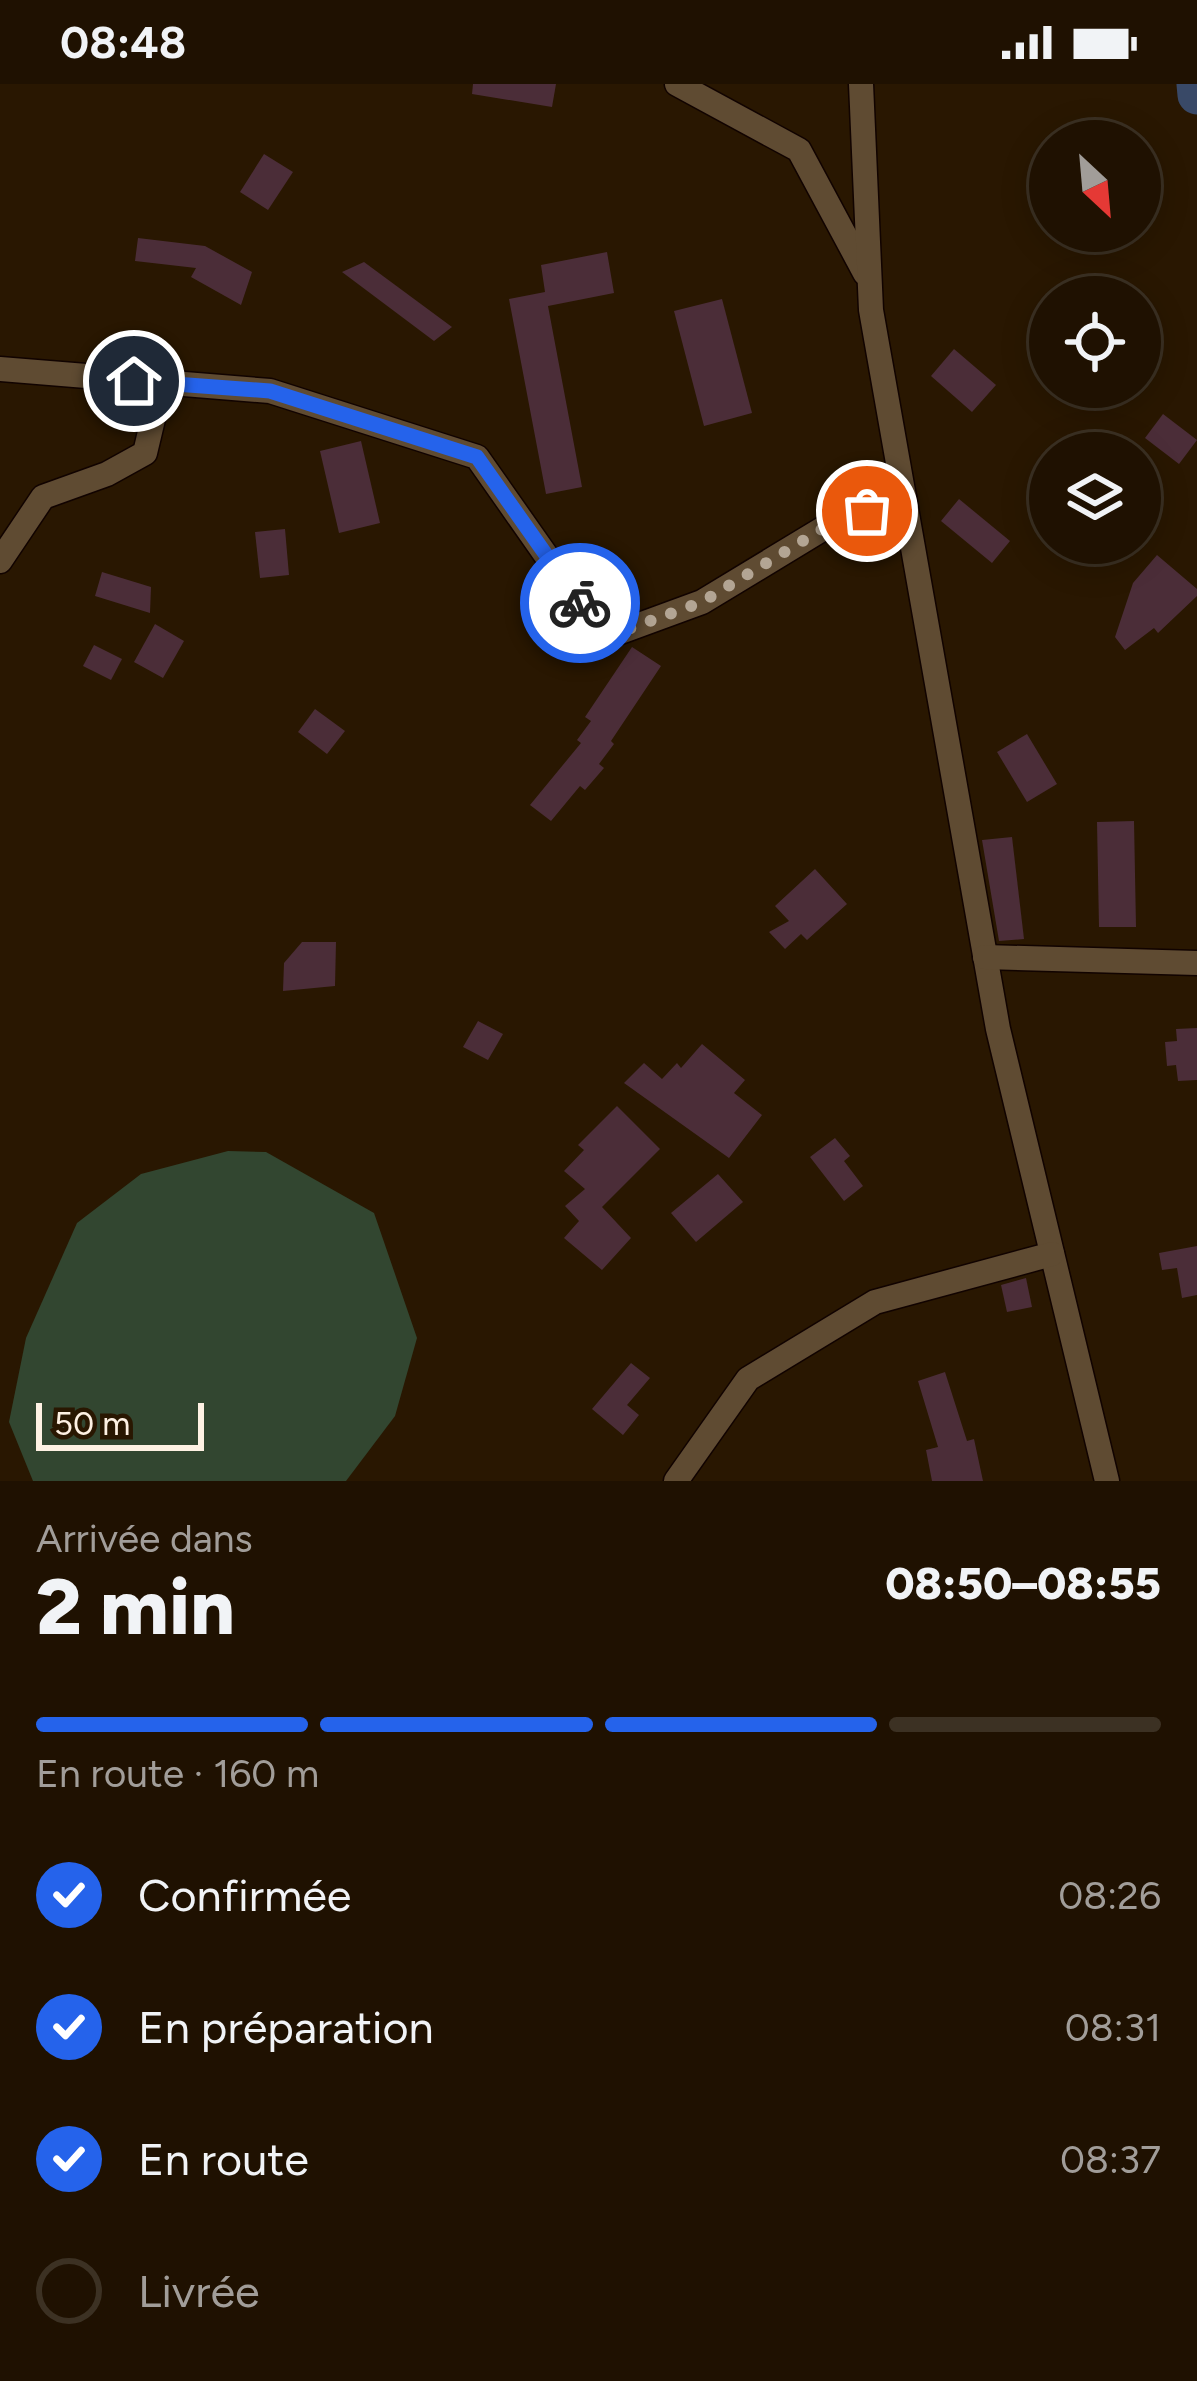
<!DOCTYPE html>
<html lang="fr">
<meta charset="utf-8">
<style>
:root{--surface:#1f1101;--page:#271a0b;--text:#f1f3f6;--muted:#a19d99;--line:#3c3123;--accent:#2563eb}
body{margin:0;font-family:Figtree,sans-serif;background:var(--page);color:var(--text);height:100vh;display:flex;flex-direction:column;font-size:45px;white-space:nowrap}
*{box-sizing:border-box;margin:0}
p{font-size:39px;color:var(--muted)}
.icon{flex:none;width:66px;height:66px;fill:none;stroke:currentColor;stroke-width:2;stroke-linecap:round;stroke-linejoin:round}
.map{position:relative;height:1397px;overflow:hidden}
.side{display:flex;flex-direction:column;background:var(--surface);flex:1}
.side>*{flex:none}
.needle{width:78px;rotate:154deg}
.fabs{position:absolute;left:1029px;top:36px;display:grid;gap:24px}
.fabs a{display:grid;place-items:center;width:132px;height:132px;border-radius:50%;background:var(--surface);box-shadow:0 6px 30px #0003,0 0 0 3px var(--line);font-size:60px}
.scale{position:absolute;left:36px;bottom:30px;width:168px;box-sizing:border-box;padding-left:12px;border:6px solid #fef1e3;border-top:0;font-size:33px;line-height:42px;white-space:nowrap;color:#fef1e3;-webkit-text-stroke:9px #291701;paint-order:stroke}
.pin{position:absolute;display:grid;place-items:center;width:102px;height:102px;color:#fff;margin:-51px;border:6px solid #fff;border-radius:50%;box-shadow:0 3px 12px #0007}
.courier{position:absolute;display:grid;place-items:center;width:120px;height:120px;margin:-60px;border:9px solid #2563eb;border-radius:50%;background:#fff;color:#222;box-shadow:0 3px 15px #0007}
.overview em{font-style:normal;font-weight:800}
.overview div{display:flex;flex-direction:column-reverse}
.overview{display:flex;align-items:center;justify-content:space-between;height:204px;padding:0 36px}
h1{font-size:78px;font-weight:800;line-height:90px}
.bar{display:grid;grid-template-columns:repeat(4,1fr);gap:18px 12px;align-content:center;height:144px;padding:0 36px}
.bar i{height:15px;border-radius:9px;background:var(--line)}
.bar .selected{background:var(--accent)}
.bar p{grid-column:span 4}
ol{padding:0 36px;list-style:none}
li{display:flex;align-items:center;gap:36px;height:132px}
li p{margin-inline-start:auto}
li .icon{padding:12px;border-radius:50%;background:var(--accent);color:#fff;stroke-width:4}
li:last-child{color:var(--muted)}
li i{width:66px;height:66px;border:6px solid var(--line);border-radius:50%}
.status{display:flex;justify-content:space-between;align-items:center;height:84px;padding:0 60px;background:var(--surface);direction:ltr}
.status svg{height:33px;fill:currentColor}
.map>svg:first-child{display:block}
</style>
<div class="status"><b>08:48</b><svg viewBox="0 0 49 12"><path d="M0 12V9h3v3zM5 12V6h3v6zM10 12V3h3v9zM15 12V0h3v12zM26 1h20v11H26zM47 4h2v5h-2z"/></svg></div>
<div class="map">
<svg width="1197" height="1397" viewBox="0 0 1197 1397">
<rect width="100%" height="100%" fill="#291701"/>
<path fill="#324630" d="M228,1067L266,1068L374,1129L417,1254L395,1332L346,1397H33L9,1338L26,1254L77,1139L141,1090Z"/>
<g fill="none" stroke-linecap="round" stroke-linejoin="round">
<path stroke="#394967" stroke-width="39" d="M1196,0L1197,11"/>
</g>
<g fill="#4b2d38">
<path d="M473,0H556L552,23L472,10Z"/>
<path d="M264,70L293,88L268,126L240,108Z"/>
<path d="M138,154L205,162L252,188L241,221L191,193L196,184L135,177Z"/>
<path d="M607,168L614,209L548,222L582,403L546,410L509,215L545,208L541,181Z"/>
<path d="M364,178L452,243L434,257L342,188Z"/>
<path d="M722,215L752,329L704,342L674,227Z"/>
<path d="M954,265L996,301L972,328L931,292Z"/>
<path d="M1163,330L1197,356L1179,380L1145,354Z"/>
<path d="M361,357L380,439L339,449L320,367Z"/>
<path d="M959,415L1010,457L992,479L941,437Z"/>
<path d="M285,445L289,491L260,494L255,448Z"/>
<path d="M1157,471L1197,505V512L1158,549L1154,544L1125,566L1115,553L1133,499Z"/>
<path d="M102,488L151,503L150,529L95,512Z"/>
<path d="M155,540L184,557L163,594L134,578Z"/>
<path d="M94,561L122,575L111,596L83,582Z"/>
<path d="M632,563L661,582L611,657L614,660L599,680L604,684L585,706L580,702L551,737L530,721L581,659L577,656L591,637L585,633Z"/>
<path d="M315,625L345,647L327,670L298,648Z"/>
<path d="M1027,650L1057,700L1027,718L997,668Z"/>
<path d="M1134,737L1136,843H1099L1097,738Z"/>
<path d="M1012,753L1024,855L999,857L982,756Z"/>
<path d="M815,785L847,820L807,856L801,850L785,865L769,848L789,837L775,822Z"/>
<path d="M302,858H336L335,902L283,907L284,879Z"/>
<path d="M478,937L503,950L488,976L463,963Z"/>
<path d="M1197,944V996L1178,997L1176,981L1167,982L1165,958L1177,957L1176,945Z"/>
<path d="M702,960L745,996L734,1009L762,1031L729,1074L624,999L644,979L662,995L677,979L681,984Z"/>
<path d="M617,1022L660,1065L602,1123L631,1154L602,1186L564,1154L579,1137L565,1122L585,1105L564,1087L584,1066L578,1061Z"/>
<path d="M835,1054L850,1072L844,1077L863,1102L844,1117L810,1073Z"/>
<path d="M718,1090L743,1118L696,1158L671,1129Z"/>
<path d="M1197,1162V1211L1182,1214L1177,1184L1162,1186L1159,1169Z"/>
<path d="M1026,1194L1032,1223L1007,1228L1001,1201Z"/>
<path d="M631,1279L650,1294L627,1321L639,1331L623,1351L592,1325Z"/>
<path d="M945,1288L967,1357L974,1355L983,1397H932L926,1366L938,1363L918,1297Z"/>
</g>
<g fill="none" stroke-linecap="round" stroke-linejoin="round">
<defs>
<g id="minor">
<path d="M677,0L799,66L865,189"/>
<path d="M861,0L871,226L998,945L1107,1397"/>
<path d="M0,285L270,307L477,373L576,514L612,551L702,518L829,441L904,413"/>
<path d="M0,477L43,413L107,390L145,369L154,331L171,300"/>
<path d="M985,873L1197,879"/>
<path d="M676,1397L748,1295L875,1218L1052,1170"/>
</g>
</defs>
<use href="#minor" stroke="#110300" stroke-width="27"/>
<use href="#minor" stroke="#5f4b32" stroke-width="24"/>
</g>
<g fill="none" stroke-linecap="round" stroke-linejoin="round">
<path stroke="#b3a594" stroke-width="12" stroke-dasharray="0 21.6" d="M580,519L612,551L702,518L829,441L867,427"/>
<path stroke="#2563eb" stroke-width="15" d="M134,297L270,307L477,373L580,519"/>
</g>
</svg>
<div class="fabs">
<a><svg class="needle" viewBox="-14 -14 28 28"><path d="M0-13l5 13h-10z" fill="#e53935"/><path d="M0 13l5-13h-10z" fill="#a19d99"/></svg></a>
<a><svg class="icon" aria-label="locate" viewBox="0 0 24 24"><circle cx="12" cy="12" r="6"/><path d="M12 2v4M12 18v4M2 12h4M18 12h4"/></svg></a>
<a><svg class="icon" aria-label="layers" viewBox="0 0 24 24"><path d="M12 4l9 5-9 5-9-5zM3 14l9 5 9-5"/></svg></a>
</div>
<div class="scale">50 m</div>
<div class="pin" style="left:867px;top:427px;background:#ea580c"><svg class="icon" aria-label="bag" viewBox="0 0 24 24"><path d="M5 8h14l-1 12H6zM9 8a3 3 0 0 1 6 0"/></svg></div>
<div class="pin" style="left:134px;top:297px;background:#1f2937"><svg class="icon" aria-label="home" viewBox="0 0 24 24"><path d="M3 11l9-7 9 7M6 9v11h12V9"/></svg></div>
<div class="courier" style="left:580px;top:519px"><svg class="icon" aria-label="bike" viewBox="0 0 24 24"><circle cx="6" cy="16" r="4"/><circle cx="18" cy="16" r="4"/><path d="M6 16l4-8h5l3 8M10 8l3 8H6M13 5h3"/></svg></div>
</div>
<section class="side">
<div class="overview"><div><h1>2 min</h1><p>Arrivée dans</p></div><em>08:50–08:55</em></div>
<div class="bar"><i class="selected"></i><i class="selected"></i><i class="selected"></i><i></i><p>En route · 160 m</p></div>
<ol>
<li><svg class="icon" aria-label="check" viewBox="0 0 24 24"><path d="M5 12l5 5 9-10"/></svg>Confirmée<p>08:26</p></li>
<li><svg class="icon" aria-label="check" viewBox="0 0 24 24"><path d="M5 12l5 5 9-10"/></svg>En préparation<p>08:31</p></li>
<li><svg class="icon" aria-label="check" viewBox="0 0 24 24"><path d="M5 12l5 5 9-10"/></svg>En route<p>08:37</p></li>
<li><i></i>Livrée</li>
</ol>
</section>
